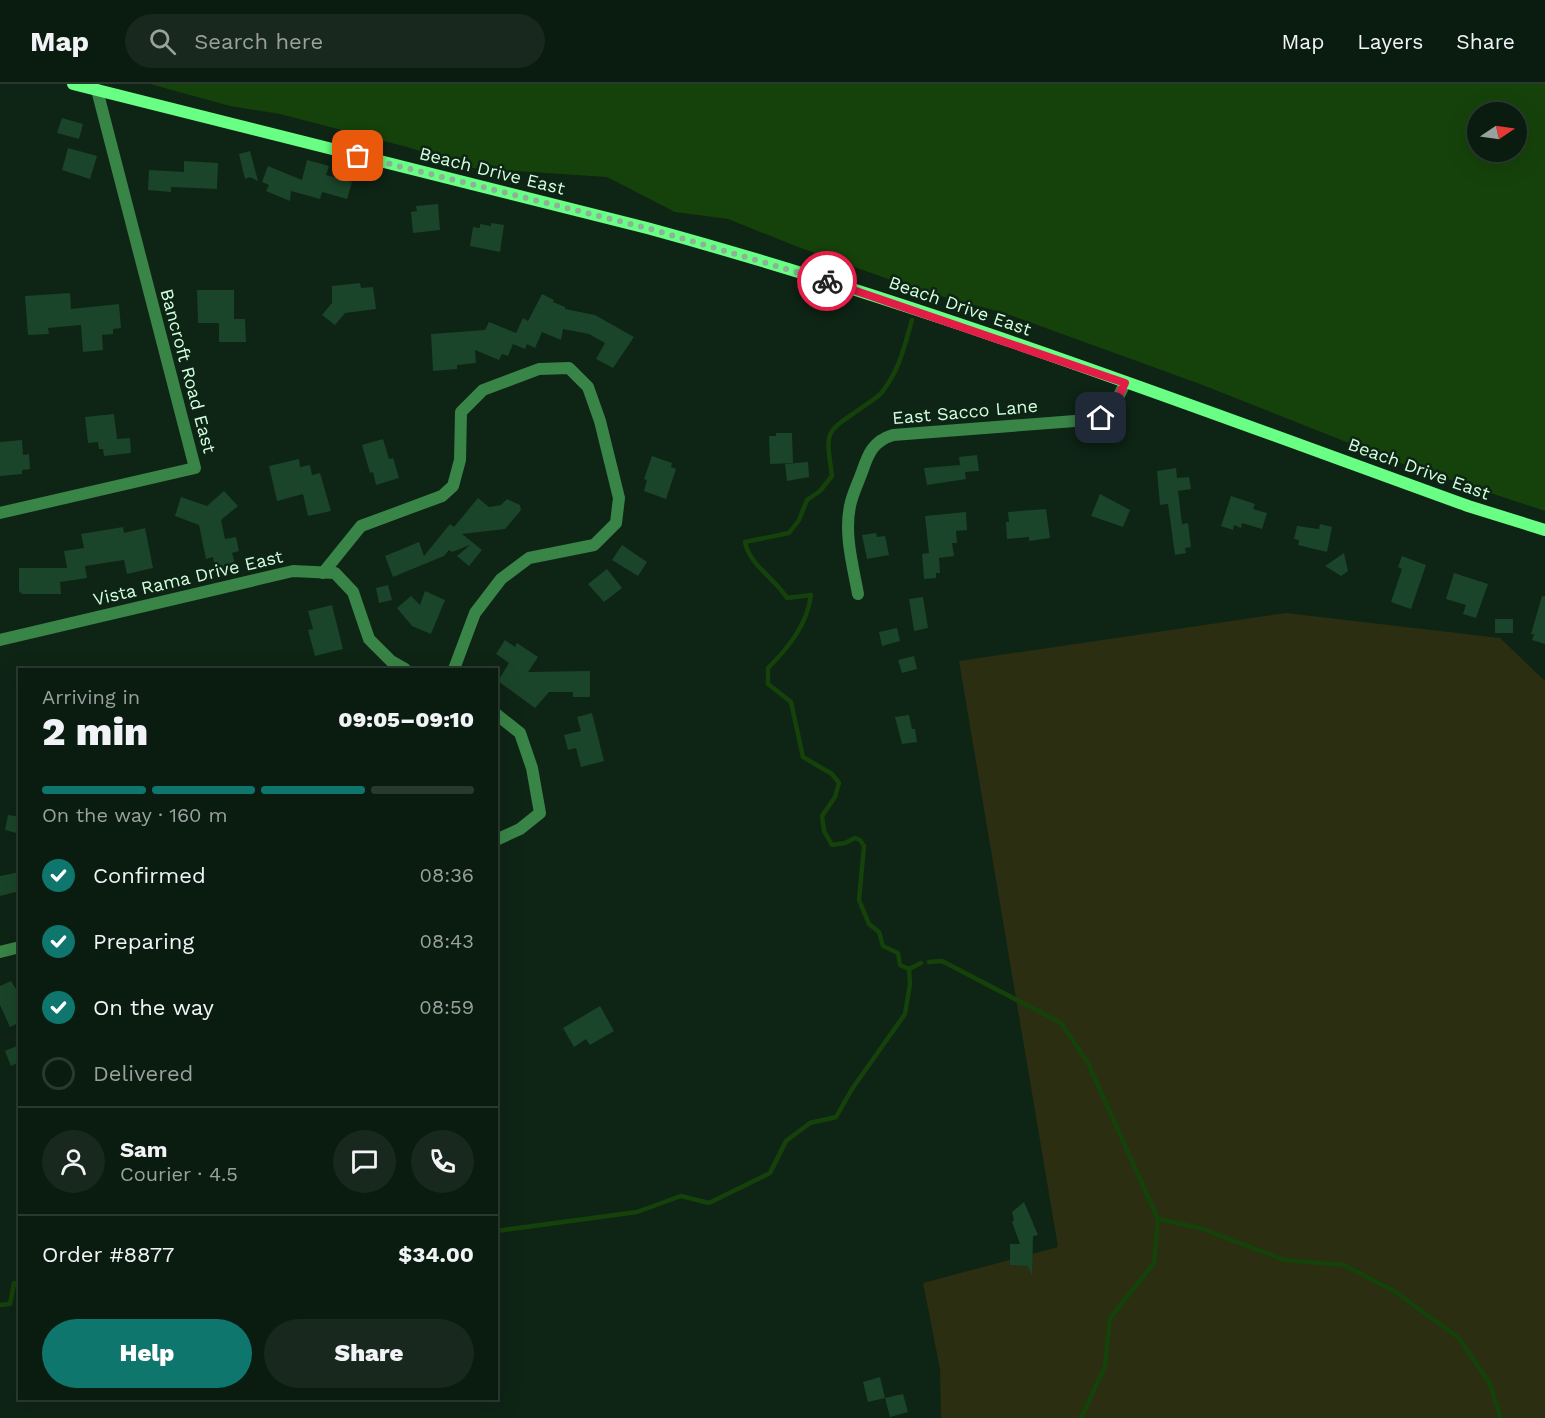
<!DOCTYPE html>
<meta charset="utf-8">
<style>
:root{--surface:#0a1b10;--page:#18281e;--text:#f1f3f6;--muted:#99a19f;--line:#2a3930;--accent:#0f766e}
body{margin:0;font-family:"Work Sans",sans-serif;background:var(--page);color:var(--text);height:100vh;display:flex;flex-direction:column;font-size:22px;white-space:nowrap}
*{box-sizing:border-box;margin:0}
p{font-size:20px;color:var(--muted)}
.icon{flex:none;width:33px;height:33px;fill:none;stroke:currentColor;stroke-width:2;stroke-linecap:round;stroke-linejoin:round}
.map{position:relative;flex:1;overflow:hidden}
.panel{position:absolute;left:18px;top:584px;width:480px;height:732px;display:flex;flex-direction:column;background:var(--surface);border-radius:0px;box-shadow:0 6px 24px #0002,0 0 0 2px var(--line)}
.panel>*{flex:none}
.needle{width:39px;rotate:77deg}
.buttons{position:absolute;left:1467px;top:18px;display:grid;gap:12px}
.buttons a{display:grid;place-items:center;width:60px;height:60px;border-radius:50%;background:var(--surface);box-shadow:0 6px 24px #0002,0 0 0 2px var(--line);font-size:30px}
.pin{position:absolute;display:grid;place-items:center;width:51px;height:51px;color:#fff;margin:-26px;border-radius:12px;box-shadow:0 3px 9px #0006}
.courier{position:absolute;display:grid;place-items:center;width:60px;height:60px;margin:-30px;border:4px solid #e11d48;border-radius:50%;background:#fff;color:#222;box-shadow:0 2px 8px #0007}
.head em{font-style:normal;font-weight:800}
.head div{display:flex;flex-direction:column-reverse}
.head{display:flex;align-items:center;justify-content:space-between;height:102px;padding:0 24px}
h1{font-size:39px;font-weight:800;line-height:45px}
.bar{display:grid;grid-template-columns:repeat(4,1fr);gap:9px 6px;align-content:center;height:72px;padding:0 24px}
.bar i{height:8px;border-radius:4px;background:var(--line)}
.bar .on{background:var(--accent)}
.bar p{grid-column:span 4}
.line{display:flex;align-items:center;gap:15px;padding:0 24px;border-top:2px solid var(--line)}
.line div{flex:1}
.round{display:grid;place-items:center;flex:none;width:63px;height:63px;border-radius:32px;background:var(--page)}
ol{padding:0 24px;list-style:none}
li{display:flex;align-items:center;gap:18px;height:66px}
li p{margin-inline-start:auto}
li .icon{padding:6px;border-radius:50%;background:var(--accent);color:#fff;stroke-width:4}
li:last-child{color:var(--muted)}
li i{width:33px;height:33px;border:3px solid var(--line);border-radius:50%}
.button{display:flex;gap:12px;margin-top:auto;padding:12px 24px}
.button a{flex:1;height:69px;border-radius:36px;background:var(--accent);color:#fff;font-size:24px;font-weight:800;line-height:69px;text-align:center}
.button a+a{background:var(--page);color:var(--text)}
header{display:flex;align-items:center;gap:36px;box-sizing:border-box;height:84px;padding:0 30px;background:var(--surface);border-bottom:2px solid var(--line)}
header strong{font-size:28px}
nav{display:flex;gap:33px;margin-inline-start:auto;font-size:21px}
.search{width:420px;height:54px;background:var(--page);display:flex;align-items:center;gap:15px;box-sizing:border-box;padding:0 21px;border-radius:33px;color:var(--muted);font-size:22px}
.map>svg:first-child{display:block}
</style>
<header>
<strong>Map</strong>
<div class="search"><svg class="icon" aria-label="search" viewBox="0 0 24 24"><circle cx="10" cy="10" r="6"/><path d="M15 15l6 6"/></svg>Search here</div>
<nav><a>Map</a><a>Layers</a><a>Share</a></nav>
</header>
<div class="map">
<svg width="1545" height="1334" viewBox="0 0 1545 1334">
<rect width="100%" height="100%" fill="#0e2415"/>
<path fill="#2b2e11" d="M1286,529L1500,554L1545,597V1334H941L940,1285L923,1199L1058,1163L959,577Z"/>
<path fill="#15420a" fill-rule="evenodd" d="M150,0H1545V427L1397,378L1200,300L1004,229L922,207L798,163L728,135L675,128L607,93L472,84L407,63L280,30L230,22ZM1478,28H1516V68H1478Z"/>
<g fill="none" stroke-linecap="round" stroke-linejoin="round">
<g stroke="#15420a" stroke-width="4.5">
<path d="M912,236C904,263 900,285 882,308C877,314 870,318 864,322C825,350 825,343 832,392L820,407L807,416L799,436L789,449L745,458C750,482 774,493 787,514L811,511C807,541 789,563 768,584V600L791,618L803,673L832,690L839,699L835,713L822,732L824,747L832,761L845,759L855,754L860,756L864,762L859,816L869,840L879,848L883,862L898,869L900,881L909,885L921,879"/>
<path d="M929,878L942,877L1061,939L1088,979L1158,1135L1154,1179L1110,1234L1105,1282L1081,1334"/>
<path d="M1158,1135L1200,1144L1284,1176L1344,1181L1394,1207L1459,1254L1490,1300L1501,1334"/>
<path d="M496,1147L637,1128L681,1112L709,1119L770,1089L786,1057L810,1039L836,1033L852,1005L905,930L910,900L909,885"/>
<path d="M0,1221L10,1220L14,1199L20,1200"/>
</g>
</g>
<g fill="#1a452a">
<path d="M62,34L83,40L79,55L57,49Z"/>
<path d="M68,64L97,72L90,95L62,86Z"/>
<path d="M250,67L258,97L250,93L245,95L243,87L239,70Z"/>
<path d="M307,76L329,82L326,91L352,98L347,115L322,108L320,115L291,107L290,117L266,107L269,101L262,98L268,82L302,96Z"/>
<path d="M184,77L218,79L217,105L171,103V108L148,106L149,86L184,88Z"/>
<path d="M438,120L440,146L413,149L411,128L417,127L416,122Z"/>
<path d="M491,139L504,141L500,168L470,162L473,143L480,144V140L491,142Z"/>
<path d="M360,199L361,204L373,203L376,225L345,229L335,241L322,231L332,219V202Z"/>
<path d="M197,206H234V235H245L246,258H219V239H198Z"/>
<path d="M70,209L71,225L119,220L121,244L113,245V250L102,251L103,266L83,268L81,241L48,244L49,250L28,251L25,212Z"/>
<path d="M542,210L554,216L553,218L565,223V225L595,231L634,253L613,284L596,275L605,259L589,250L563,245L561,256L542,248L535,264L527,260L525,265L513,260L508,272L502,270L499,276L475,266L476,279L457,281V285L433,287L431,250L485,246L489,238L516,249L523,234L528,237Z"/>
<path d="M114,330L117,355L130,354L131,369L104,372L103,365H99L98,358L88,359L85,333Z"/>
<path d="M776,349H792L793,379L770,380L769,352H776Z"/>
<path d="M383,355L389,375L393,374L399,394L376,401L373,388L370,389L362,361Z"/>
<path d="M22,356L23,371L29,370L30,385L22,386V390L0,392V358Z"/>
<path d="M977,371L979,387L965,388L966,395L927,401L924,384L960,381L959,373Z"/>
<path d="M652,372L672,379L671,383L676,385L666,415L644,407L647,396L644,395Z"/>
<path d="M299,375L300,383L310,381L312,391L320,389L331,427L308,432L303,410L277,417L269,382Z"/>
<path d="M808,378L809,393L787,397L785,380Z"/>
<path d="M1176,384L1177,394L1189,393L1191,405L1178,407L1182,440L1188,439L1191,463L1185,464L1186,469L1175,471L1168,420L1160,421L1157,387Z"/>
<path d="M224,407L238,422L221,436L225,455L236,453L239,467L232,469L236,483L216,487L213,473L206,475L199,441L175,432L181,413L207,422Z"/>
<path d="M1100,410L1130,426L1123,443L1091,432Z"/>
<path d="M1231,412L1255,420L1253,425L1267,429L1262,445L1242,439L1241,444L1234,441L1233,446L1221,442Z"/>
<path d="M478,414L489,423L501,421L507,415L520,421L521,426L505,445L462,450L482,466L469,482L457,472L470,461L452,468L449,466L444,472L393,493L385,472L419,458L424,472L450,440L454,443Z"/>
<path d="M1046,425L1050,454L1029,457V453L1007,455L1006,438H1009L1008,428Z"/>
<path d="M966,428L967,446L956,447L957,459H952L954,472L939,474L940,489H936V494L924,495L922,470L929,469L925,432Z"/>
<path d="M1320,440L1332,443L1327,468L1298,461L1299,456L1294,455L1297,442L1319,445Z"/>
<path d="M123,443L124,449L145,444L153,484L127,490L124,476L85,482L87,494L60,498L61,510H22L19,507V484H67L64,467L84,464L81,450Z"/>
<path d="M876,449L877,453L885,452L889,471L867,475L862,451Z"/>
<path d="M622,461L647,478L638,492L612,476Z"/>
<path d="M1344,469L1348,487L1341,492L1325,482Z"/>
<path d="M1402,472L1426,481L1411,525L1391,518L1402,485L1398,483Z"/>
<path d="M607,485L622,504L604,518L588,500Z"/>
<path d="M1454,489L1488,500L1476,534L1463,530L1466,521L1446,515Z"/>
<path d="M388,501L392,516L379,519L376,504Z"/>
<path d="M425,507L445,516L431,550L412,542L397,524L411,512L420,521Z"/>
<path d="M1542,512H1545V560L1532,556L1534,550H1531Z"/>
<path d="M923,513L928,544L914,547L909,515Z"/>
<path d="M332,521L343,565L315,572L308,546L313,545L308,527Z"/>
<rect x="1495" y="535" width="18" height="14"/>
<path d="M897,544L900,557L882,562L879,548Z"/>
<path d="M505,556L515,563L517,559L538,573L528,588L590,587V613H573V608H549L535,624L498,597L509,579L496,570Z"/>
<path d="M914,572L917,585L902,589L898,576Z"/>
<path d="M592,629L604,677L581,683L576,664L568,666L564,651L581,647L577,633Z"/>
<path d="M909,631L912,645H915L917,658L902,660L895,633Z"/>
<path d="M8,731L20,733V750L5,746Z"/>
<path d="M20,788V807L0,812V792Z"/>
<path d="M11,897L20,912V938L10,943L0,921V902Z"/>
<path d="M600,922L614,947L590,961L586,955L574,963L563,944Z"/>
<path d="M17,962L20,978L11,982L5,967Z"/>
<path d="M1024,1118L1038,1151L1033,1152L1032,1192L1028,1182L1010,1181V1160H1020L1012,1138L1014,1136L1012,1128Z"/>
<path d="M880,1293L885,1314L868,1318L863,1298Z"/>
<path d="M903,1310L908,1328L890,1333L885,1314Z"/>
</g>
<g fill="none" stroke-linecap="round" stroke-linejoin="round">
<g stroke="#398447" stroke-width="12">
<path d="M0,429L195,384L97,6"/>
<path d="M323,489L361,442L442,412L453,402L460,376L461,328L483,306L539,285L569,284L588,303L600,337L619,414L616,439L594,461L529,474L501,495L475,529L454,585"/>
<path d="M858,510C853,482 844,451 850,422C852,411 858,399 862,388C868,370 873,357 893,351L1101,335L1114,322L1125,299"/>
<path d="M0,556L293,487L335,489L353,508L369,555L391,577L405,585"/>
<path d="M496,630L520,649L532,684L540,729L520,745L496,756"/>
<path d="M0,868L20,863"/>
</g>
<path stroke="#69ff84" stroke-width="12" d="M73,0L647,144C926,220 1197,324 1468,422L1545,446"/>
</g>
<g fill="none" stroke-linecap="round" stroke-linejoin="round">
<path stroke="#8db298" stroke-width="6" stroke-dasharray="0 10.8" d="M358,72L647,144L827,197"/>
<path stroke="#e11d48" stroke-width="8" d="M827,197L1125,299L1114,322L1101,334"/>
</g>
<g text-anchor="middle" stroke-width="5" stroke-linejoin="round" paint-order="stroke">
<g font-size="18" fill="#d2ffde" stroke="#0e2415">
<text transform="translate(492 87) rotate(14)" y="6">Beach Drive East</text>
<text transform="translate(960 222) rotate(19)" y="6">Beach Drive East</text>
<text transform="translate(188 287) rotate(75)" y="6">Bancroft Road East</text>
<text transform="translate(965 328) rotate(-5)" y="6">East Sacco Lane</text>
<text transform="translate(1419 385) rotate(20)" y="6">Beach Drive East</text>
<text transform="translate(188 494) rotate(-13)" y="6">Vista Rama Drive East</text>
</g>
</g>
</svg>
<div class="buttons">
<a><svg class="needle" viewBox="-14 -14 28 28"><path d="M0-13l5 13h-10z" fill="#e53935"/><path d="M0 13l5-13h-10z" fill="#99a19f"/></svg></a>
</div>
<div class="pin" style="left:358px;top:72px;background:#ea580c"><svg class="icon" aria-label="bag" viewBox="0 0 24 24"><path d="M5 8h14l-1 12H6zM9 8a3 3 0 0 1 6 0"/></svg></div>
<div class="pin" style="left:1101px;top:334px;background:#1f2937"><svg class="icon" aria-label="home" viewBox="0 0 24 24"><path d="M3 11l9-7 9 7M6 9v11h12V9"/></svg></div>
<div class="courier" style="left:827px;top:197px"><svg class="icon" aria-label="bike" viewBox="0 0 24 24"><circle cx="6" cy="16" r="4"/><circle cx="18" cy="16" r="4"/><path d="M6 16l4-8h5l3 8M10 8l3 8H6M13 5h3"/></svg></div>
<section class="panel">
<div class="head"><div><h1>2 min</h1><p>Arriving in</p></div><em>09:05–09:10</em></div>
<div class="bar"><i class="on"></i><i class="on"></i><i class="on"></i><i></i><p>On the way · 160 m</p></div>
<ol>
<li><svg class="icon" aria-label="check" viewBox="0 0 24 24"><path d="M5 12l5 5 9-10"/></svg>Confirmed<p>08:36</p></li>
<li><svg class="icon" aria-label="check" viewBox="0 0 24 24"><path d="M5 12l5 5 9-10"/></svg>Preparing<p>08:43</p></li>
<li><svg class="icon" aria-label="check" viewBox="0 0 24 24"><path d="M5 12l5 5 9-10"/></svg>On the way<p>08:59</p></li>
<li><i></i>Delivered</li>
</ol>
<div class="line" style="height:108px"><a class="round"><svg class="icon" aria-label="person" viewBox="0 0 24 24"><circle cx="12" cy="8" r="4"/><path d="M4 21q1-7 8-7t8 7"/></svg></a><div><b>Sam</b><p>Courier · 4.5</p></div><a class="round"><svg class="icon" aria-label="chat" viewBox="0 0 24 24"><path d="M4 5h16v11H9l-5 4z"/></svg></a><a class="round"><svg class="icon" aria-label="phone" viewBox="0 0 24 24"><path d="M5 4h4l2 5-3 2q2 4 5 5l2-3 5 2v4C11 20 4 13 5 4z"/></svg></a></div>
<div class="line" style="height:78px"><div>Order #8877</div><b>$34.00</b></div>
<div class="button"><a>Help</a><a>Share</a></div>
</section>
</div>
